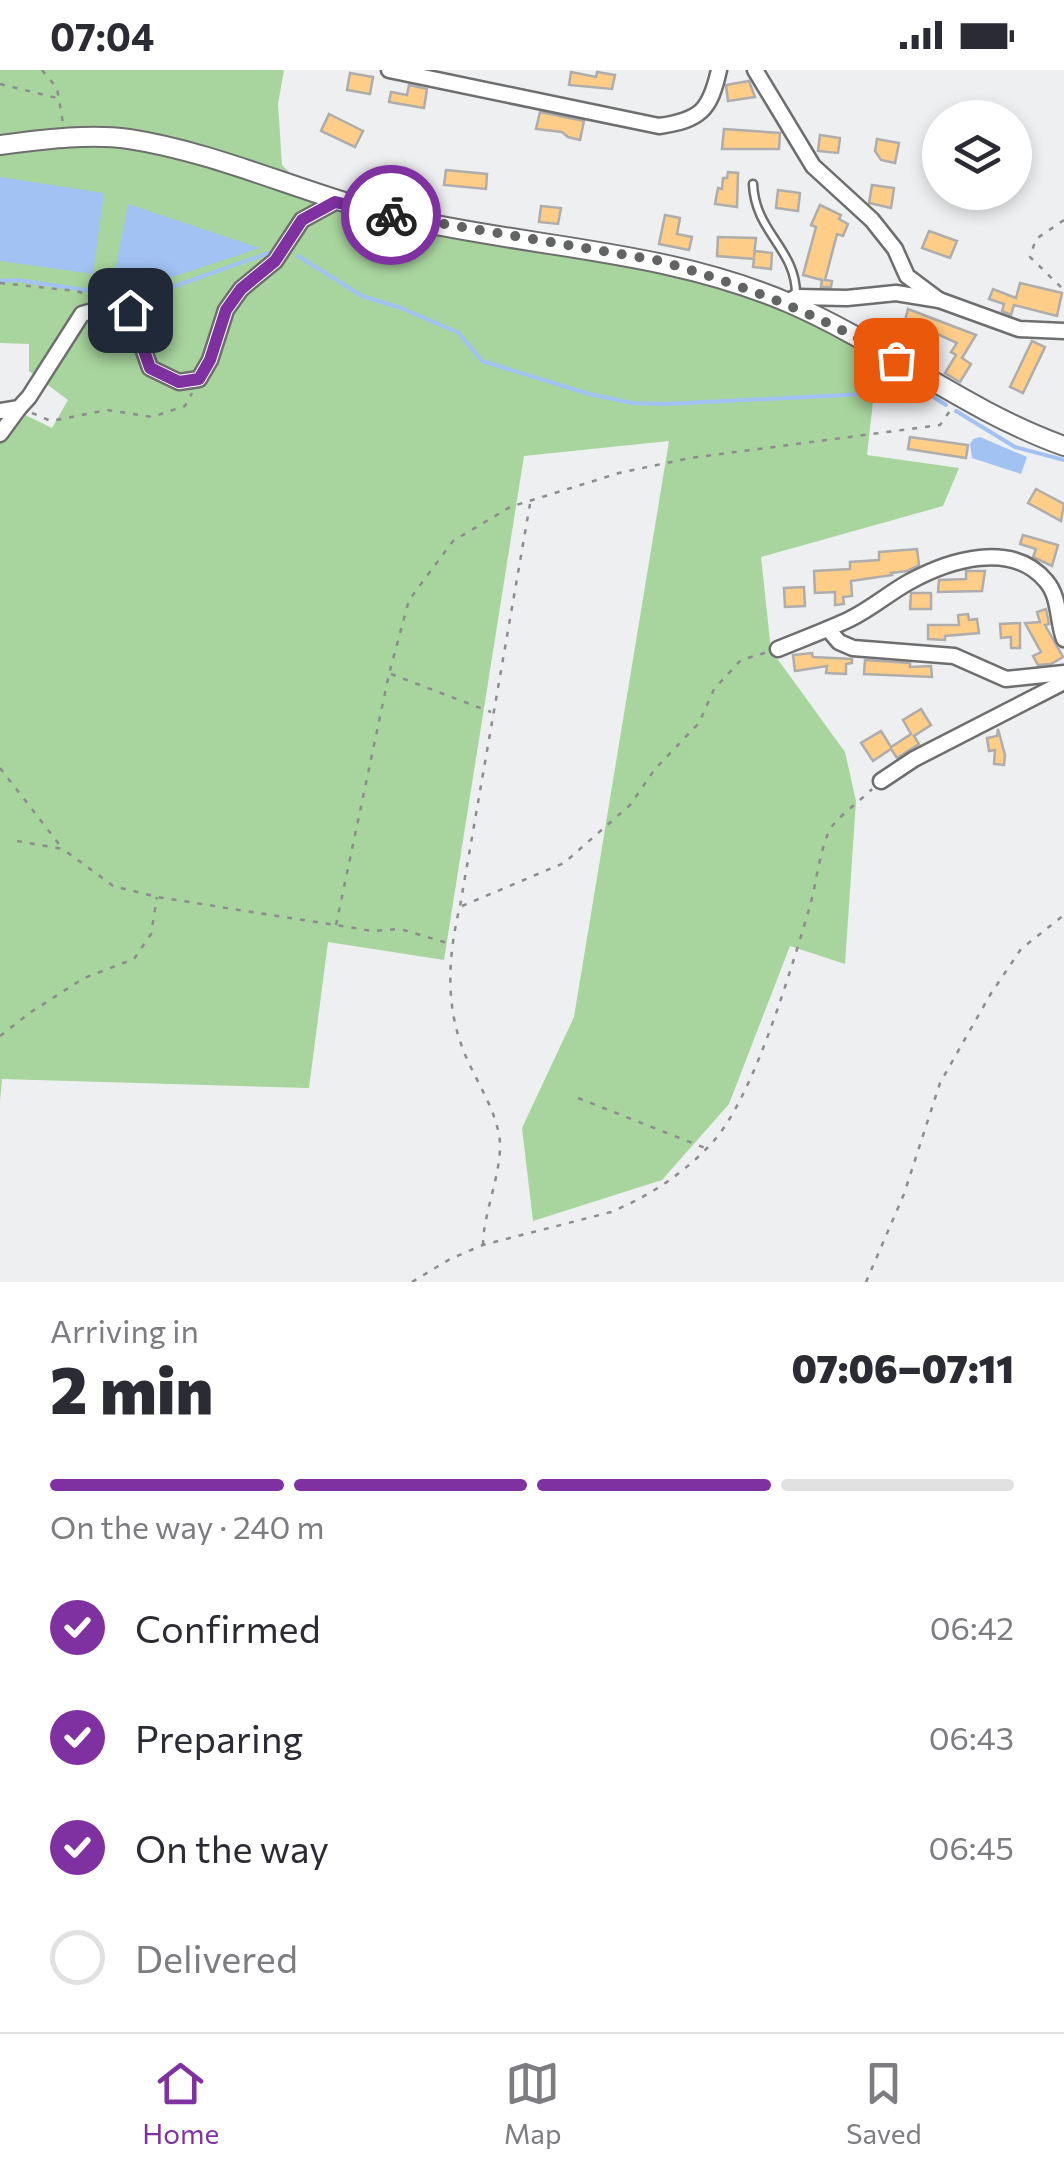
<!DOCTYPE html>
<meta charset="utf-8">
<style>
:root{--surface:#fff;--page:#f7f7f7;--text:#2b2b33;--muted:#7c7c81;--line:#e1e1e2;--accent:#7f31a1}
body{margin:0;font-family:Commissioner,sans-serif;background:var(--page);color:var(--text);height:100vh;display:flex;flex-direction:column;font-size:38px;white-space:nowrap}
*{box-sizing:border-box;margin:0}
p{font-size:32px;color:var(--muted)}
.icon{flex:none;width:55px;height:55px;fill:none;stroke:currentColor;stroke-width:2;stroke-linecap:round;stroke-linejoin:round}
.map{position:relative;height:1212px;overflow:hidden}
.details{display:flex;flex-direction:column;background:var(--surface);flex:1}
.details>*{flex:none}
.tools{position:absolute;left:922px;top:30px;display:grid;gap:20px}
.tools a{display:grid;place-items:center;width:110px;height:110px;border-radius:50%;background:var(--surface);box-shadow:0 5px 15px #0003;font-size:50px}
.pin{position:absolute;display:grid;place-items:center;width:85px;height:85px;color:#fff;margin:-42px;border-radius:20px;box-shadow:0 5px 15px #0006}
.courier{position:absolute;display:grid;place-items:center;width:100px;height:100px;margin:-50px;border:8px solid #7f31a1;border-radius:50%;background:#fff;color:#222;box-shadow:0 2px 12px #0007}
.headline em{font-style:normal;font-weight:800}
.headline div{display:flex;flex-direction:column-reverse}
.headline{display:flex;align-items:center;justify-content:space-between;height:170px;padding:0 50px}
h1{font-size:65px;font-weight:800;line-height:75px}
.bar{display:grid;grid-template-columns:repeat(4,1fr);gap:15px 10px;align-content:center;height:120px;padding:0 50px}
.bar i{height:12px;border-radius:8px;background:var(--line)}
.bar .active{background:var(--accent)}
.bar p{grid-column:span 4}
ol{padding:0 50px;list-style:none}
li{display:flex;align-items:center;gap:30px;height:110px}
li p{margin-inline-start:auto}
li .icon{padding:10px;border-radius:50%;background:var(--accent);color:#fff;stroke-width:4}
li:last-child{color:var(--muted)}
li i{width:55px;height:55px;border:5px solid var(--line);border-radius:50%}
.status{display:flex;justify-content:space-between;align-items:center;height:70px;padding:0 50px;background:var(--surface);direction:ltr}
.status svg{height:28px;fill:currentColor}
.tab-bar{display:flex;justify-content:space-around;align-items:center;height:140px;border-top:2px solid var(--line);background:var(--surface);font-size:28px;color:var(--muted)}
.tab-bar a{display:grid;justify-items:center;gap:5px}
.tab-bar .active{color:var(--accent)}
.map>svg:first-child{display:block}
</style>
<div class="status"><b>07:04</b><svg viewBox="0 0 49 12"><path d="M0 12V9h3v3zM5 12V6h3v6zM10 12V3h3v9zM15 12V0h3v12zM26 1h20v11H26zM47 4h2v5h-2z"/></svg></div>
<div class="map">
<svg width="1064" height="1212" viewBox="0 0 1064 1212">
<rect width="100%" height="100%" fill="#eeeff0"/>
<path fill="#a8d59e" d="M0,0H284L278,34L282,95L299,112L469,152L637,185L786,242L878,288L867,385L959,398L943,436L761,487L771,580L845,682L856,731L845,894L790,876L729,1034L662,1110L533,1151L522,1058L574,947L669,371L524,386L444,890L328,872L309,1018L2,1009L0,1031V366L19,342L52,358L68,330L29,301V274L0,273Z"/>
<g fill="#a2c2f3">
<path d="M0,107L104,123L93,204L0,191Z"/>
<path d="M128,134L260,178L145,216L113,211Z"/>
<path d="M980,367L1027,387L1021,404L972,388L970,374L973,369Z"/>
</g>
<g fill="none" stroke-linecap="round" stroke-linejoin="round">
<g stroke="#a2c2f3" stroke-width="4">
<path d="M298,186L362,226L401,238L459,263L482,291L589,324L633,333L666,334L924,321L946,335"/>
<path d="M0,211L17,210L141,228L271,182"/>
<path d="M956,341L1015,377L1064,390"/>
</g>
</g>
<g fill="#fece88" stroke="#aeadac" stroke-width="2.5">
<path d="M571,2L596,7L597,2L615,5L612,19L569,15Z"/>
<path d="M350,3L373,7L370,24L347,20Z"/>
<path d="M749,11L755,27L728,31L726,15Z"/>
<path d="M409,15L427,19L424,38L389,32L391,22L407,25Z"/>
<path d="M540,42L584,51L580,70L568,67L562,62L536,59Z"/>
<path d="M329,44L363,61L355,77L321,61Z"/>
<path d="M724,59L780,63L779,79H722Z"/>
<path d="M820,65L840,68L838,83L818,81Z"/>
<path d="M877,69L899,73L895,93L881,90L875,81Z"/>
<path d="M446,100L487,104L486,119L444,115Z"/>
<path d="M728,102L738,103L737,137L715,134L718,118L722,119L723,108H727Z"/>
<path d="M872,115L894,118L891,138L869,133Z"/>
<path d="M778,120L800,123L798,141L776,138Z"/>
<path d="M820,135L841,145L839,149L848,154L843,166L837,164L825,210L832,211L831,217H821L822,210L803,205L816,157L811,155Z"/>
<path d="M541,136L561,138L558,154L539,152Z"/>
<path d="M665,145L680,148L677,164L692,167L689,180L659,174Z"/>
<path d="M929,161L957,171L950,188L922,178Z"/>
<path d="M718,167L756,168L754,187L755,181L772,183L771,199L753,197L754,189L717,186Z"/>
<path d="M1020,213L1062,223L1057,246L1014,235L1011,245L1002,241L1004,234L989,229L993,219L1016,228Z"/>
<path d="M908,239L976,265L962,288L971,294L960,312L945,303L956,285L951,282L957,273L922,257L921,260L904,254Z"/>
<path d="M1032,271L1045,277L1023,323L1010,317Z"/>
<path d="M910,367L968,375L966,388L908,379Z"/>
<path d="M1036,419L1064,434L1061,451L1028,433Z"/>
<path d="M1023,465L1058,475L1052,496L1033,487L1036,479L1020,474Z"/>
<path d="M917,479L919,495L907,501L891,503L892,505L851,511L852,526L843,527L844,534L835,535V522L815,523L814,501L850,499V492L879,490V482Z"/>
<path d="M966,501H985L982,521L938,522L939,510L966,509Z"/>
<path d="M804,517L805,536L785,537L784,518Z"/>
<path d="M911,523H931V539H910Z"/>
<path d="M1046,539L1049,554L1045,555L1063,587L1051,594L1038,595L1033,586L1041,582L1025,553L1040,552L1037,542Z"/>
<path d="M968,544L969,550L977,549L979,563L945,566V570L928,569V555H959L958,545Z"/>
<path d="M1020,553V578H1011V567L1001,568L1000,554Z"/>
<path d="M812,583L813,587L852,589V593L846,594V604L826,603L827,596L795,601L793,585Z"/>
<path d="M865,590L910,593V597L931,596L932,607L864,604Z"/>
<path d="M921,639L931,655L914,666L919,674L897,688L891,679L873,691L861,673L881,661L891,677L911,664L903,650Z"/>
<path d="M998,659L1005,685L1004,695L994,694L995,680L989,681L987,668L997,666Z"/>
</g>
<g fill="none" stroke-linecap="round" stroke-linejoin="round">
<defs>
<path id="lane" d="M753,114C755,163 797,179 796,226"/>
<g id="street">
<path d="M389,0L659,56C701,50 710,40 719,0"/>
<path d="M755,0L813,96L872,150L895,179L907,206L939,230"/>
<path d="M787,232L796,227L847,228L896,223L939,230L1019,259L1064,261"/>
<path d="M0,341L19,338L29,327L82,244L113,235L130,241L150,298L179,312L199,309L210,290L226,240L241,219L275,191L302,150L335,132"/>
<path d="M0,364L19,338"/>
<path d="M828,559L839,572L853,578L954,586L1006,609L1064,603"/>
<path d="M778,579C802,569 827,560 850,549C871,539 889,523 909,512C949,490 1012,470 1046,511C1060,527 1057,550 1064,569"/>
<path d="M881,711L914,689L1064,612"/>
</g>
<path id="secondary" d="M0,75C40,70 88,63 129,69C226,84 316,130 412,150C539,178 668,181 789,233C884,274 966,341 1064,376"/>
</defs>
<use href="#lane" stroke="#6e6e6f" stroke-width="11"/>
<use href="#street" stroke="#6e6e6f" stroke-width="19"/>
<use href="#secondary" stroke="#6e6e6f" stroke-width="22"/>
<g stroke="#8c8c8d" stroke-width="2.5" stroke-dasharray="5 8" stroke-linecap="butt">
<path d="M42,0L57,18L63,53"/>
<path d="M0,14L57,28"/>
<path d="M1064,150L1036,169L1030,187L1064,220"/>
<path d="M0,213L77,221L93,227"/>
<path d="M32,343L51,351L107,340L152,347L185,336L192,323"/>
<path d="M391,604L491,642"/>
<path d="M0,698L62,778"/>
<path d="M17,771L63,779L113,816L157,827L373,861L400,859L451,874"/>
<path d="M462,836L564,793L630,735L655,699L699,653L714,619L741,590L768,582"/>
<path d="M336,855L389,604L409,530L453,471L510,437L619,403L690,388L940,355L952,338"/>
<path d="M0,966L31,942L84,908L134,889L151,864L157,827"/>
<path d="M578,1028L705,1078"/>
<path d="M483,1175C483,1140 507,1092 498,1060C491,1030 471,1003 461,974C445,929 449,881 460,836L530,434"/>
<path d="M412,1212L450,1189L483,1175L611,1142C649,1126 682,1105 711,1074C754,1028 791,899 810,836C816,815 821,770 833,755C844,742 860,731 872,719"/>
<path d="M866,1212L904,1124L940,1013L990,925L1021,879L1064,845"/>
</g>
<use href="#lane" stroke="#fff" stroke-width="6"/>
<use href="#street" stroke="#fff" stroke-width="14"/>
<use href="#secondary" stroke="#fff" stroke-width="18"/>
</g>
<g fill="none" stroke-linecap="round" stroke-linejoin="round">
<path stroke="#626363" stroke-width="10" stroke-dasharray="0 18" d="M391,145L656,190C741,214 820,244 896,290"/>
<path stroke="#7f31a1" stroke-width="12" d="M130,240L150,298L179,312L199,309L210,290L226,240L241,219L275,191L302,150L335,132L391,145"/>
</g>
</svg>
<div class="tools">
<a><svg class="icon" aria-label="layers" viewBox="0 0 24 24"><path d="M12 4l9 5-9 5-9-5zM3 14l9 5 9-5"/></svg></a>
</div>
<div class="pin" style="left:896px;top:290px;background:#ea580c"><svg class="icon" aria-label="bag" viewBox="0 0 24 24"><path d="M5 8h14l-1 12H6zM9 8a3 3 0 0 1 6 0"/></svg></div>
<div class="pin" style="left:130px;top:240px;background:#1f2937"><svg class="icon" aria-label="home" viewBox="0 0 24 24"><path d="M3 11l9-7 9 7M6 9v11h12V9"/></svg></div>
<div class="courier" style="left:391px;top:145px"><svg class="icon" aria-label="bike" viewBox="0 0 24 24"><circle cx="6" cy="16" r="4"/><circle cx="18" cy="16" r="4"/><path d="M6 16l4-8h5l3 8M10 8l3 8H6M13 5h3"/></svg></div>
</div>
<section class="details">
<div class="headline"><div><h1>2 min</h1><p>Arriving in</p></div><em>07:06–07:11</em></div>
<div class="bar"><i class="active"></i><i class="active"></i><i class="active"></i><i></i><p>On the way · 240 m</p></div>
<ol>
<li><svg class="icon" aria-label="check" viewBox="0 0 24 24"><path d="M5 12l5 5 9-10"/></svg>Confirmed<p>06:42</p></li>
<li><svg class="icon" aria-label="check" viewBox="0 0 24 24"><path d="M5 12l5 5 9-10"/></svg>Preparing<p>06:43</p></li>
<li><svg class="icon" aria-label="check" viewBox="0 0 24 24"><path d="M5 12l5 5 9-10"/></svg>On the way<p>06:45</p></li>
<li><i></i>Delivered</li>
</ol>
</section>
<nav class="tab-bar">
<a class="active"><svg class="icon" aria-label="home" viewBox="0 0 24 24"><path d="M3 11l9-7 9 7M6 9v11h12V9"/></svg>Home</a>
<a><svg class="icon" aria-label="map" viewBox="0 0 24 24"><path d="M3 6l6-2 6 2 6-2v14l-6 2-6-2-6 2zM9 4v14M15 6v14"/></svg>Map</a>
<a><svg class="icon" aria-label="saved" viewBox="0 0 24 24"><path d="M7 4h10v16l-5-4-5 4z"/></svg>Saved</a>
</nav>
